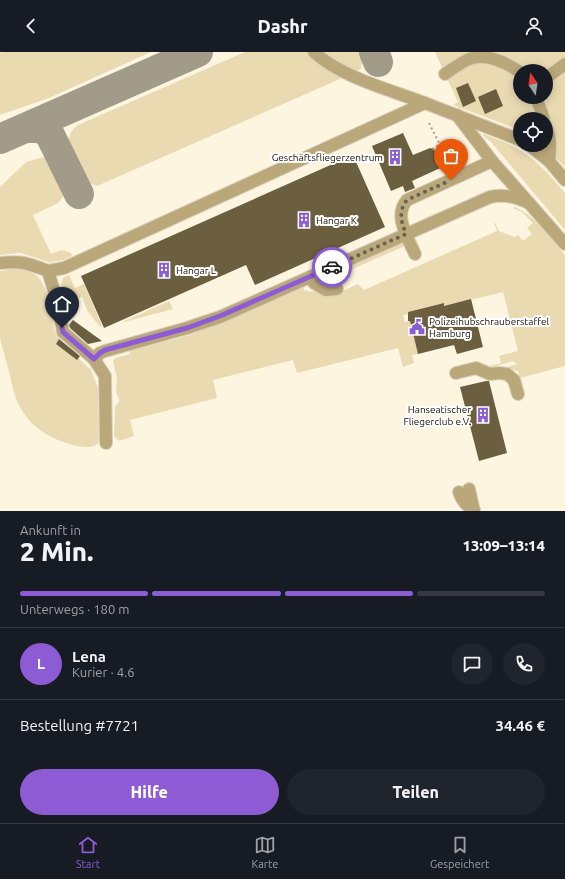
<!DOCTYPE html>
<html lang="de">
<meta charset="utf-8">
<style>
:root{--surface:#171b24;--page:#20242c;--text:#f1f3f6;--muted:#9ea1a6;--line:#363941;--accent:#8d5cd5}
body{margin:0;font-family:Ubuntu,sans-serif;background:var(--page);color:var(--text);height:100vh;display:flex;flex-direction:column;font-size:15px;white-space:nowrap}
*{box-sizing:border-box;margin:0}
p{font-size:13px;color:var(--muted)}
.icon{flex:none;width:22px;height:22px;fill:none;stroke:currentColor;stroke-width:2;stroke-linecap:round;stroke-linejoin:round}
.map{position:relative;height:459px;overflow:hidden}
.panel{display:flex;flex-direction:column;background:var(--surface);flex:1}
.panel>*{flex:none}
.needle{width:26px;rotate:347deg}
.controls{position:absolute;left:513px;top:12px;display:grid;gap:8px}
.controls a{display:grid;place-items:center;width:40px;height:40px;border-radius:50%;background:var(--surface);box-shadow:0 2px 10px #0003;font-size:20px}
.pin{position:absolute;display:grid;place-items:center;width:34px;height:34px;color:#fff;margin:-41px -17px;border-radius:50% 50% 50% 0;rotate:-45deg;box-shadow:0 0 4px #0007}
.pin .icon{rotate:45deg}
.courier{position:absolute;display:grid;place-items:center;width:40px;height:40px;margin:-20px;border:3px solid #8d5cd5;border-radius:50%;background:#fff;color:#222;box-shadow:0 1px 5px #0007}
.headline em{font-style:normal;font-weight:800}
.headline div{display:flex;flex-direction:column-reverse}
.headline{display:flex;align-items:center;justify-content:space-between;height:68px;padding:0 20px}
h1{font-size:26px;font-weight:800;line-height:30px}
.bar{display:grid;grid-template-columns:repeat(4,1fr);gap:6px 4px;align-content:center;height:48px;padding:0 20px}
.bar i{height:5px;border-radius:3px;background:var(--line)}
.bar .active{background:var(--accent)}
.bar p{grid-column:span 4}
.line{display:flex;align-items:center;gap:10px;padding:0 20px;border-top:1px solid var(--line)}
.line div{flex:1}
.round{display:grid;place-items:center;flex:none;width:42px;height:42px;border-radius:21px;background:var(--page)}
.action{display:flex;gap:8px;margin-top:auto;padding:8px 20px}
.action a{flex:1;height:46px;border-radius:24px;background:var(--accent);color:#fff;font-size:16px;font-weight:800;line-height:46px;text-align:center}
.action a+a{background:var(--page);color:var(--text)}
header{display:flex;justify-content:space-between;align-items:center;height:52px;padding:0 20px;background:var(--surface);font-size:18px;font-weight:800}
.tab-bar{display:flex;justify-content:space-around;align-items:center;height:56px;border-top:1px solid var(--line);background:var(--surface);font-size:11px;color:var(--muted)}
.tab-bar a{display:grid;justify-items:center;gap:2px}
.tab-bar .active{color:var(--accent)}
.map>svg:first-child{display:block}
</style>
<header><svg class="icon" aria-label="back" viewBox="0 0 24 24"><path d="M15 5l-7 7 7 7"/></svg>Dashr<svg class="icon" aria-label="person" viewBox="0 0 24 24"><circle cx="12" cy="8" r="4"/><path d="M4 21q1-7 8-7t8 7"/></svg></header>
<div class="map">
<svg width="565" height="459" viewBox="0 0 565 459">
<rect width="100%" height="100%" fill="#fdf5e0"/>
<g fill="#e9dab2" fill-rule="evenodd">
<path d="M3,0H151L49,46L0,63V1Z"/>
<path d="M245,0H363L361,17L340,27L97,134C94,133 91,132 89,130C82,123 69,95 69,86C70,80 74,76 78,73Z"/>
<path d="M435,0H565V115L543,93H546V67H520V78L453,53L458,50ZM520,19H546V45H520Z"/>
<path d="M484,82C493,86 502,89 511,93C533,104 549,122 565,141V178L491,90L483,84Z"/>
<path d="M43,105L51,109L65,140L63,145L58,151L33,163L51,202L62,198L71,201L72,204L64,208L49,210L21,201L0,203V135L26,110Z"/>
<path d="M515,155C537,165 550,185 565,203V314L520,326L518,319L504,316L517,312L513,309L489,316V314L501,311L499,304L518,299L503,240L444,254V251L408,260V262L403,263L405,270L410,269L418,302L412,303L414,311L403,315L398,296L297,321L293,308L213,328L217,346L130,368L134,384L119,389L114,384L115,355L119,350V347L116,340L117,326L113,309L115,306L130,302L129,299L190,283L220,271L304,235V238L312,240L315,238L338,241L358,232L364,238L497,179L494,171H495L499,179L515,185L518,183L523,189L532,182L527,176L533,171L522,160L513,156Z"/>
<path d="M402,191L407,193L339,223L338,220Z"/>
<path d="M13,217C18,218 24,218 29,219C47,226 50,252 53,269C54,275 54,282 60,286L56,292L77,307L78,306L91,318L98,336L99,390C94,398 78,395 70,392C47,386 27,372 17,349C13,339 11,327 8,316C6,306 1,294 0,284C0,262 0,240 0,219Z"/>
<path d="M69,223L75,236L84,232L102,274L100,275L87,258L82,245L70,250L67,248L61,232L63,226Z"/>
<path d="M169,249L173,257L124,270V269Z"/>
</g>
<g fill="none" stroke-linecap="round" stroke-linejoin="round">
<g stroke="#a29b8a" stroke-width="30">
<path d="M374,0L378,10"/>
<path d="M27,76H42L50,83L79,142"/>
<path d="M0,87L198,0"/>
</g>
</g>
<g fill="#6b5f3f">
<path d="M468,31L476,49L463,55L456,36Z"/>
<path d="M496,37L503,54L485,62L478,45Z"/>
<path d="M403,81L413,103L430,96L434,97L437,104L442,102L445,103L449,112L412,129L415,136L405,140L403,134L391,139L372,94Z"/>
<path d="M353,103L385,175L255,233L246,213L104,276L81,224Z"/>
<path d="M471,247L483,295L457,302L454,293L418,302L410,269H408V260L444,251V254Z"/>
<path d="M73,268L102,289L88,292L70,276L69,273Z"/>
<path d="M59,287L80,304L77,308L56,292Z"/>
<path d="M486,329H489L507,401L479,409L460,335Z"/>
</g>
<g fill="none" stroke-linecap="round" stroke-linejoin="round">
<defs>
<g id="minor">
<path d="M314,0C341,25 390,38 425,51"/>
<path d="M445,22C452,17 459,12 467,8C484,0 505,10 520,20"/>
<path d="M546,26L565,12"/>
<path d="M536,45L544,67"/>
<path d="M457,63L492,109L565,192"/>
<path d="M546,73C551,85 551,96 549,109"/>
<path d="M529,93L549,109L565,128"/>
<path d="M415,202C408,186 393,164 407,148L492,109"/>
<path d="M0,211C22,209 28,211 48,219L57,249L63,280L94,307L105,324L106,391"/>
<path d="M48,219L64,216L425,51L520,88"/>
<path d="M310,225L314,231L326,238L337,237"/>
<path d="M94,307L100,301L105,299L187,276L220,265L490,145C505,142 516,145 529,151"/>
<path d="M456,321L476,316L490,322L499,321L507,322L514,328L518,342"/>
<path d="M469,437L474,459"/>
<path d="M459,440C462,449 466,453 474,458"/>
</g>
</defs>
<use href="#minor" stroke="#d8d1bd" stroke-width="14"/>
<g stroke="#a59e8d" stroke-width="2" stroke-dasharray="2 3" stroke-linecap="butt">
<path d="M429,71L451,115"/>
<path d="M432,97L439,93"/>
</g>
<use href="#minor" stroke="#baa87b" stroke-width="12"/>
</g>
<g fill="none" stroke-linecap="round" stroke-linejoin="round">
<path stroke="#686253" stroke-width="4" stroke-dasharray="0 7.2" d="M332,215L406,182C401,169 398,159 407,148L451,128"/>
<path stroke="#8d5cd5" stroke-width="5" d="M62,276L63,280L94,307L100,301L105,298L187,276L220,264L332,215"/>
</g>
<defs>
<symbol id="building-bare" viewBox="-9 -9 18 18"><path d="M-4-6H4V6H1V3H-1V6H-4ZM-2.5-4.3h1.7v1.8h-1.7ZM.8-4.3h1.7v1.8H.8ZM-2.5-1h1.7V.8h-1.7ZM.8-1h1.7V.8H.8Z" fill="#8d5cd5" stroke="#fff" stroke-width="2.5" paint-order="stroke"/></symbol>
<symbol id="civic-bare" viewBox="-9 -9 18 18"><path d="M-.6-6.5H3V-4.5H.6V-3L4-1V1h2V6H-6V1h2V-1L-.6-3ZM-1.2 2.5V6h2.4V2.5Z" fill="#8d5cd5" stroke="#fff" stroke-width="2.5" paint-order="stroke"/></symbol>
</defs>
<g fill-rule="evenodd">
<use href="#building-bare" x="384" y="94" width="22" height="22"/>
<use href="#building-bare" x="293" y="157" width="22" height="22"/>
<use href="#building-bare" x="153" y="207" width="22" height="22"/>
<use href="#civic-bare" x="406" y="264" width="22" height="22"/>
<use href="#building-bare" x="472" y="352" width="22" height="22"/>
</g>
<g text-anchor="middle" stroke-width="4" stroke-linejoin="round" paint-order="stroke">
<g font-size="10" fill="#181307" stroke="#fff" text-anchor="start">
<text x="383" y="109" text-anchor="end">Geschäftsfliegerzentrum</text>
<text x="316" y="172">Hangar K</text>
<text x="176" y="222">Hangar L</text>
<text x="429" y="273">Polizeihubschrauberstaffel<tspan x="429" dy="12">Hamburg</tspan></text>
<text x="471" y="361" text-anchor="end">Hanseatischer<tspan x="471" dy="12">Fliegerclub e.V.</tspan></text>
</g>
</g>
</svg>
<div class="controls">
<a><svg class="needle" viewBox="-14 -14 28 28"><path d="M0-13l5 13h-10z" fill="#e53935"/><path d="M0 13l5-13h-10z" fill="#9ea1a6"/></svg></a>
<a><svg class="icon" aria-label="locate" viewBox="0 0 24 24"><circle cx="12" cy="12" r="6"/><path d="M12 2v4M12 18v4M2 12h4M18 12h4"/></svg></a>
</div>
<div class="pin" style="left:451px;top:128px;background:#ea580c"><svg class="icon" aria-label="bag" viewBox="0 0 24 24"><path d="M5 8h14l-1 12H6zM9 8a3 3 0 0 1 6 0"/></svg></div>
<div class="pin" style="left:62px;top:276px;background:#1f2937"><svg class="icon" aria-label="home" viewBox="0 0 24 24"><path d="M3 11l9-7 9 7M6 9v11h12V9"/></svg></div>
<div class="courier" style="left:332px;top:215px"><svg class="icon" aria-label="car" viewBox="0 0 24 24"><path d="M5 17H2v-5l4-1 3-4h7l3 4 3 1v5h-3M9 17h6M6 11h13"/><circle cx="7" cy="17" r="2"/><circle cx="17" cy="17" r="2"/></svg></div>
</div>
<section class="panel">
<div class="headline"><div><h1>2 Min.</h1><p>Ankunft in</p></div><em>13:09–13:14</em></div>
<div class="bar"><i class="active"></i><i class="active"></i><i class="active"></i><i></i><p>Unterwegs · 180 m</p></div>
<div class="line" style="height:72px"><b class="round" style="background:var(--accent);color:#fff">L</b><div><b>Lena</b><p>Kurier · 4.6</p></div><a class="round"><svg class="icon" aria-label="chat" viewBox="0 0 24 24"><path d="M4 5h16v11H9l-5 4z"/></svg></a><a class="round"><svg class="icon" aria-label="phone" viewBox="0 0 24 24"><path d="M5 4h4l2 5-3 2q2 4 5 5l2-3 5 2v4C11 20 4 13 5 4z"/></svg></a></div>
<div class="line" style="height:52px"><div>Bestellung #7721</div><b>34.46 €</b></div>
<div class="action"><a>Hilfe</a><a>Teilen</a></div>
</section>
<nav class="tab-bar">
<a class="active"><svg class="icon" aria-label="home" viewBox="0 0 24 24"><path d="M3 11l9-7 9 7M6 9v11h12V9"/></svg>Start</a>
<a><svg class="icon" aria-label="map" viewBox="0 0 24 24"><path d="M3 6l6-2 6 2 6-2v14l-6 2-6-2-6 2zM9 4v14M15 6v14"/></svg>Karte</a>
<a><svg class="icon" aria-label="saved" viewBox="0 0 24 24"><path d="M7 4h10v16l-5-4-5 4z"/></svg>Gespeichert</a>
</nav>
